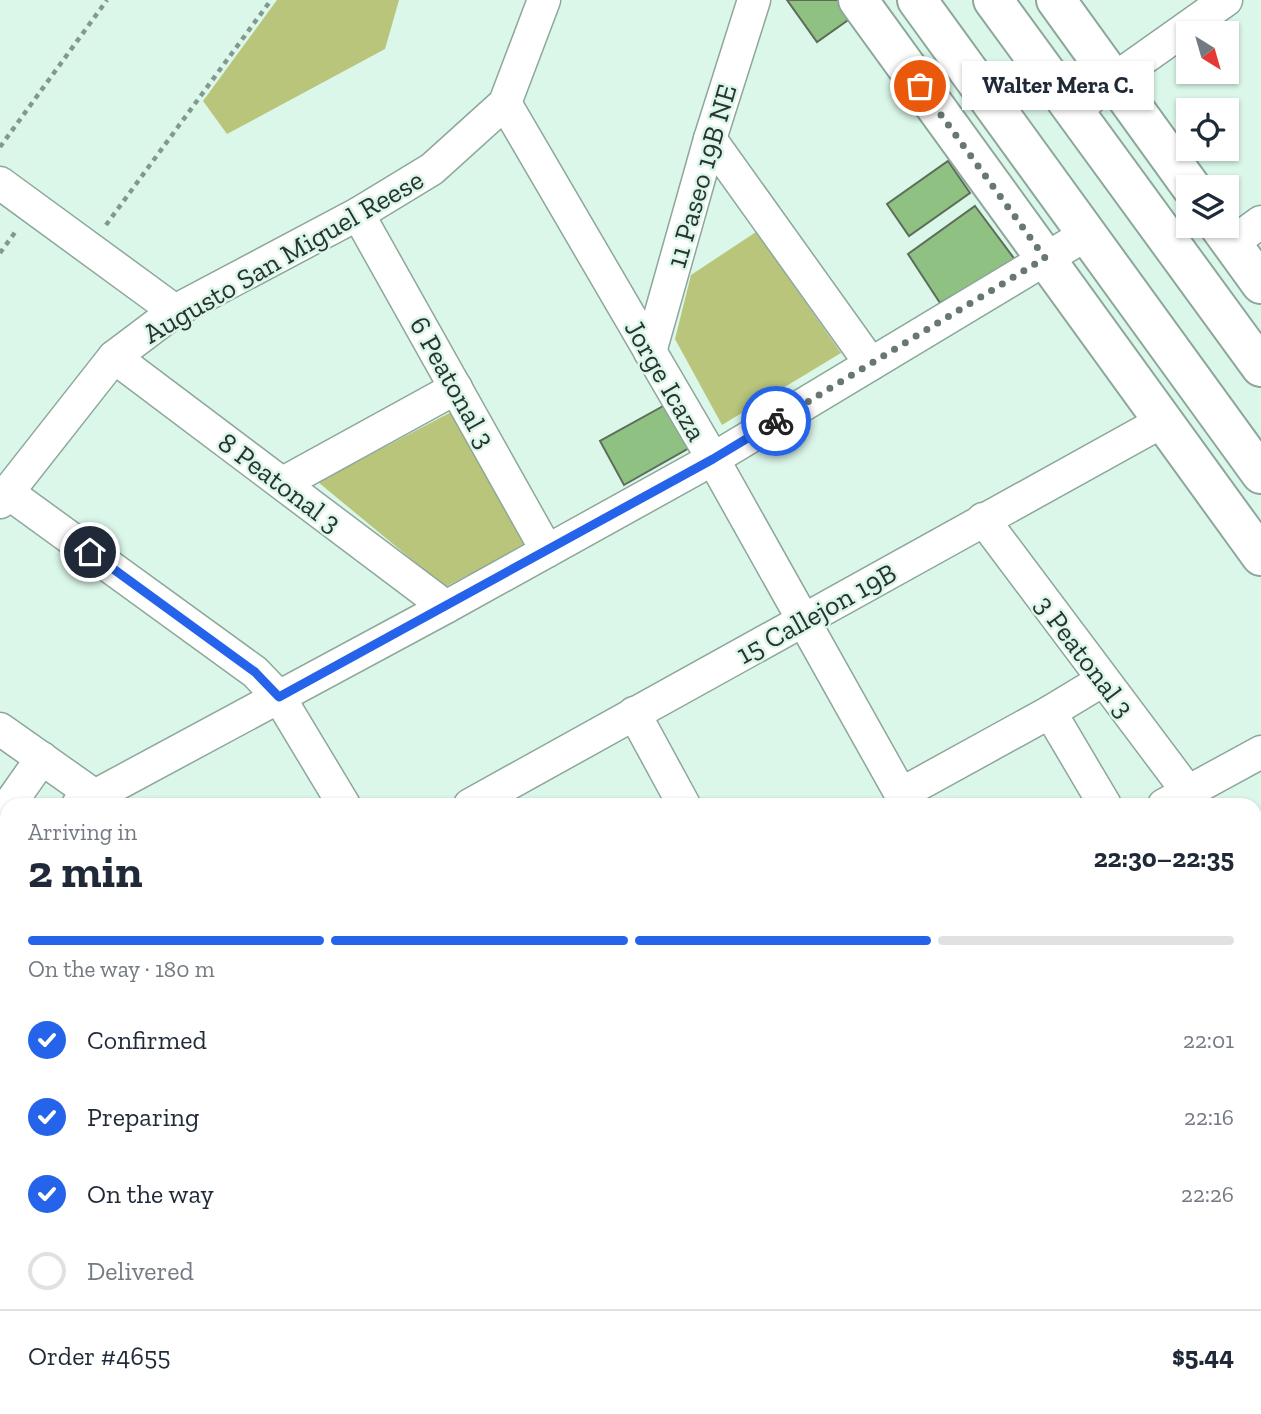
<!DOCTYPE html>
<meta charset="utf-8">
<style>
:root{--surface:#fff;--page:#f2f2f3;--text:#1f2937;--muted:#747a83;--line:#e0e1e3;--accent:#2563eb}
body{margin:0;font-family:"Zilla Slab",serif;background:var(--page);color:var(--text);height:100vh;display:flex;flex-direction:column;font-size:26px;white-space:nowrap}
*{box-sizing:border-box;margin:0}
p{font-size:23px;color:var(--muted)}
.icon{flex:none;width:38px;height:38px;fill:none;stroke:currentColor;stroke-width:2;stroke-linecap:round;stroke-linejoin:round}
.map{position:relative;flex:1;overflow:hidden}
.sheet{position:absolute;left:0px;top:798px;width:1262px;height:616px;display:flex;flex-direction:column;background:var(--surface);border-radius:21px 21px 0 0;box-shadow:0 2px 5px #0004}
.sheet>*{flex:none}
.needle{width:46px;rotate:143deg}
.fabs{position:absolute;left:1176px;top:21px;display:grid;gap:14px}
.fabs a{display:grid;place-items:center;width:63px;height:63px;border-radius:0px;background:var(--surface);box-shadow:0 2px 5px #0004;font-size:35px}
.pin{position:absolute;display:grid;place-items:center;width:60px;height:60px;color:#fff;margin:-30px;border:4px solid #fff;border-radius:50%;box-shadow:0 2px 7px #0007}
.courier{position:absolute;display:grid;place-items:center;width:70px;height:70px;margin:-35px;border:5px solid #2563eb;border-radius:50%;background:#fff;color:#222;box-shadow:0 2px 9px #0007}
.bubble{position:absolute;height:49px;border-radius:0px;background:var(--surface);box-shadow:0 2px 5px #0004;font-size:23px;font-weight:800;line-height:49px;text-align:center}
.summary em{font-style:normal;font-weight:800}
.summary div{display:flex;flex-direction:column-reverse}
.summary{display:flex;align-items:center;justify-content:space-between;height:119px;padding:0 28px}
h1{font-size:46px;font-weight:800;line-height:52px}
.bar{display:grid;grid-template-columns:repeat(4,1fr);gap:10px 7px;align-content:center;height:84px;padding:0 28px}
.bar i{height:9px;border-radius:5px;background:var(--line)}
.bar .active{background:var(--accent)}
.bar p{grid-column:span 4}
.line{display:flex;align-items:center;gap:18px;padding:0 28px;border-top:2px solid var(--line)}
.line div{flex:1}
ol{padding:0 28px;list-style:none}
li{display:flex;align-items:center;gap:21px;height:77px}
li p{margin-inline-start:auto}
li .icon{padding:7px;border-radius:50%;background:var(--accent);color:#fff;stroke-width:4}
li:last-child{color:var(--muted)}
li i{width:38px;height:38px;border:4px solid var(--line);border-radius:50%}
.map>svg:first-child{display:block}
</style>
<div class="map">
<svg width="1261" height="1414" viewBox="0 0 1261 1414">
<rect width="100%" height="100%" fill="#dbf7e9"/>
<g fill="#b9c57b">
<path d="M277,0H399L385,49L227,134L203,101Z"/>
<path d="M756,232L841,353L722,425L675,339L691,275Z"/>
<path d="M455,410L533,541L445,587L318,482Z"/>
<path d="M3,873L7,879V1056L0,1060V875Z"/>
</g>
<g fill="#8ec182" stroke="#5d6d5a" stroke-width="2">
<path d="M787,0H839L851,18L817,42Z"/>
<path d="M948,161L970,193L909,236L887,204Z"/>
<path d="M975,206L1016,261L940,303L908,254Z"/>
<path d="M665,405L689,448L624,485L600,441Z"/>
<path d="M1255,869L1261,880V928L1255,931Z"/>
<path d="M1261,1094V1134L1255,1123V1097Z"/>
<path d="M1255,1123L1261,1134V1186L1255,1175Z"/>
<path d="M723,1407H777L782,1414H727Z"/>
<path d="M816,1407H861L865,1414H820Z"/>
</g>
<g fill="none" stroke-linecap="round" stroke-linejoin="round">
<defs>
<g id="minor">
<path d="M505,103L713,459L907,805"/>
<path d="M1074,111L1113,80L1226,0"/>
<path d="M710,139L871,364"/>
<path d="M0,183L175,311"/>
<path d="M358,214L547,551"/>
<path d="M1232,243L1261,222"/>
<path d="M650,352L710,139L754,0"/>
<path d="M114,357L446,607"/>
<path d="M283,483L456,388"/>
<path d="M7,492L255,672L279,697L344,805"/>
<path d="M0,502L114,357L175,311L358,214L432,169L505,103L544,0"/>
<path d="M983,519L1188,792"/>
<path d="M1050,712L1105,805"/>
<path d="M634,713L684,805"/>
<path d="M0,729L95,796"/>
<path d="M901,794L1050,712L1103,680"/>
<path d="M9,805L42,758"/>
<path d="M78,805L446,607L713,459L1087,234"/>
<path d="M470,805L1163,421"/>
<path d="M1164,805L1261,752"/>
<path d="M0,847L7,844"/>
<path d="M0,1076L7,1072"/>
<path d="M0,1263L7,1275"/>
<path d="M1255,1291L1261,1287"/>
<path d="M681,1407L685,1414"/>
<path d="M909,1407L913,1414"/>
<path d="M1244,1407L1248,1414"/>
<path d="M61,1414L74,1407"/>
<path d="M1030,1414L1043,1407"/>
</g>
<g id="secondary">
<path d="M858,0L1261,556"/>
<path d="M1056,0L1191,187"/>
<path d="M1219,226L1261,284"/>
<path d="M1255,990L1261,986"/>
<path d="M1255,1063L1261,1060"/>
<path d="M477,1414L489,1407"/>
<path d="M613,1414L626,1407"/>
</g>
<g id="primary">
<path d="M917,0L1261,474"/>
<path d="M993,0L1261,367"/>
</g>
</defs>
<use href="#minor" stroke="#8da79a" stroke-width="35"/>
<use href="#secondary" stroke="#8da79a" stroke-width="42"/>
<use href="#primary" stroke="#8da79a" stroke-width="42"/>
<g stroke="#84988e" stroke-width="4.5" stroke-dasharray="5 5" stroke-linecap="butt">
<path d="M0,147L107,0"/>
<path d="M106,225L271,0"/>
<path d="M0,253L16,231"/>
</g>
<use href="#minor" stroke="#fff" stroke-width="32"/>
<use href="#secondary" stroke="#fff" stroke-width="38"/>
<use href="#primary" stroke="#fff" stroke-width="38"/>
</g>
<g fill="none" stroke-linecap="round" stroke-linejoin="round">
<path stroke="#677870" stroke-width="7" stroke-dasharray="0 12.6" d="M776,421L1045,258L920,86"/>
<path stroke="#2563eb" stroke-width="9" d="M90,552L255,672L279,697L713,459L776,421"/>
</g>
<g text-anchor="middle" stroke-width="5" stroke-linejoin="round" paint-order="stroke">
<g font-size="28" fill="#29342f" stroke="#dbf7e9">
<text transform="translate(701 176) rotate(-74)" y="10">11 Paseo 19B NE</text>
<text transform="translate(283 256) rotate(-30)" y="10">Augusto San Miguel Reese</text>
<text transform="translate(666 380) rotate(60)" y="10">Jorge Icaza</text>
<text transform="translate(453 382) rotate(61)" y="10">6 Peatonal 3</text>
<text transform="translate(280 482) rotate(37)" y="10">8 Peatonal 3</text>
<text transform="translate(816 613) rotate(-29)" y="10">15 Callejon 19B</text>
<text transform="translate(1085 656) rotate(53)" y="10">3 Peatonal 3</text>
</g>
</g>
</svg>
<div class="fabs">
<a><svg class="needle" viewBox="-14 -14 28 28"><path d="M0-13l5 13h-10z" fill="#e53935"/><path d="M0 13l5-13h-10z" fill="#747a83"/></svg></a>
<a><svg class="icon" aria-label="locate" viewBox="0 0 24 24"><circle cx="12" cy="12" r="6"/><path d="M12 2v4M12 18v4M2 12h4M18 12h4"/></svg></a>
<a><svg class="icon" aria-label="layers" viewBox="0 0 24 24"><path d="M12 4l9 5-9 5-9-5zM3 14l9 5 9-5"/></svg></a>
</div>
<div class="pin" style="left:920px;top:86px;background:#ea580c"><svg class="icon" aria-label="bag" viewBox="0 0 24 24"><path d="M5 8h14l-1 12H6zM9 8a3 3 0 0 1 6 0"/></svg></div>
<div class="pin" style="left:90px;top:552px;background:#1f2937"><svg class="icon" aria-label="home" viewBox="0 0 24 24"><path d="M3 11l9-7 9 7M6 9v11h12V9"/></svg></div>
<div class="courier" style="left:776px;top:421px"><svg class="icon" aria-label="bike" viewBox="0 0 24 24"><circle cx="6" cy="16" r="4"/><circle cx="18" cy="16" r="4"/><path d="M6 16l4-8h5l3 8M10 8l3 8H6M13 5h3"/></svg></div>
<div class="bubble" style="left:962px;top:61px;width:192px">Walter Mera C.</div>
<section class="sheet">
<div class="summary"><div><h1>2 min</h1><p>Arriving in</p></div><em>22:30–22:35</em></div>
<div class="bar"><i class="active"></i><i class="active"></i><i class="active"></i><i></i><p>On the way · 180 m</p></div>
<ol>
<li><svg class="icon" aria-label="check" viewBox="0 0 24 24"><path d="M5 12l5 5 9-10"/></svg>Confirmed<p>22:01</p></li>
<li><svg class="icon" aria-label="check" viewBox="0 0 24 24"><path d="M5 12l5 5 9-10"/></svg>Preparing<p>22:16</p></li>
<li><svg class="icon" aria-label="check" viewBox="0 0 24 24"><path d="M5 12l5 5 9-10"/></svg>On the way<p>22:26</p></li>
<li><i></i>Delivered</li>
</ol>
<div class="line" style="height:91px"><div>Order #4655</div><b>$5.44</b></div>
</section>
</div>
